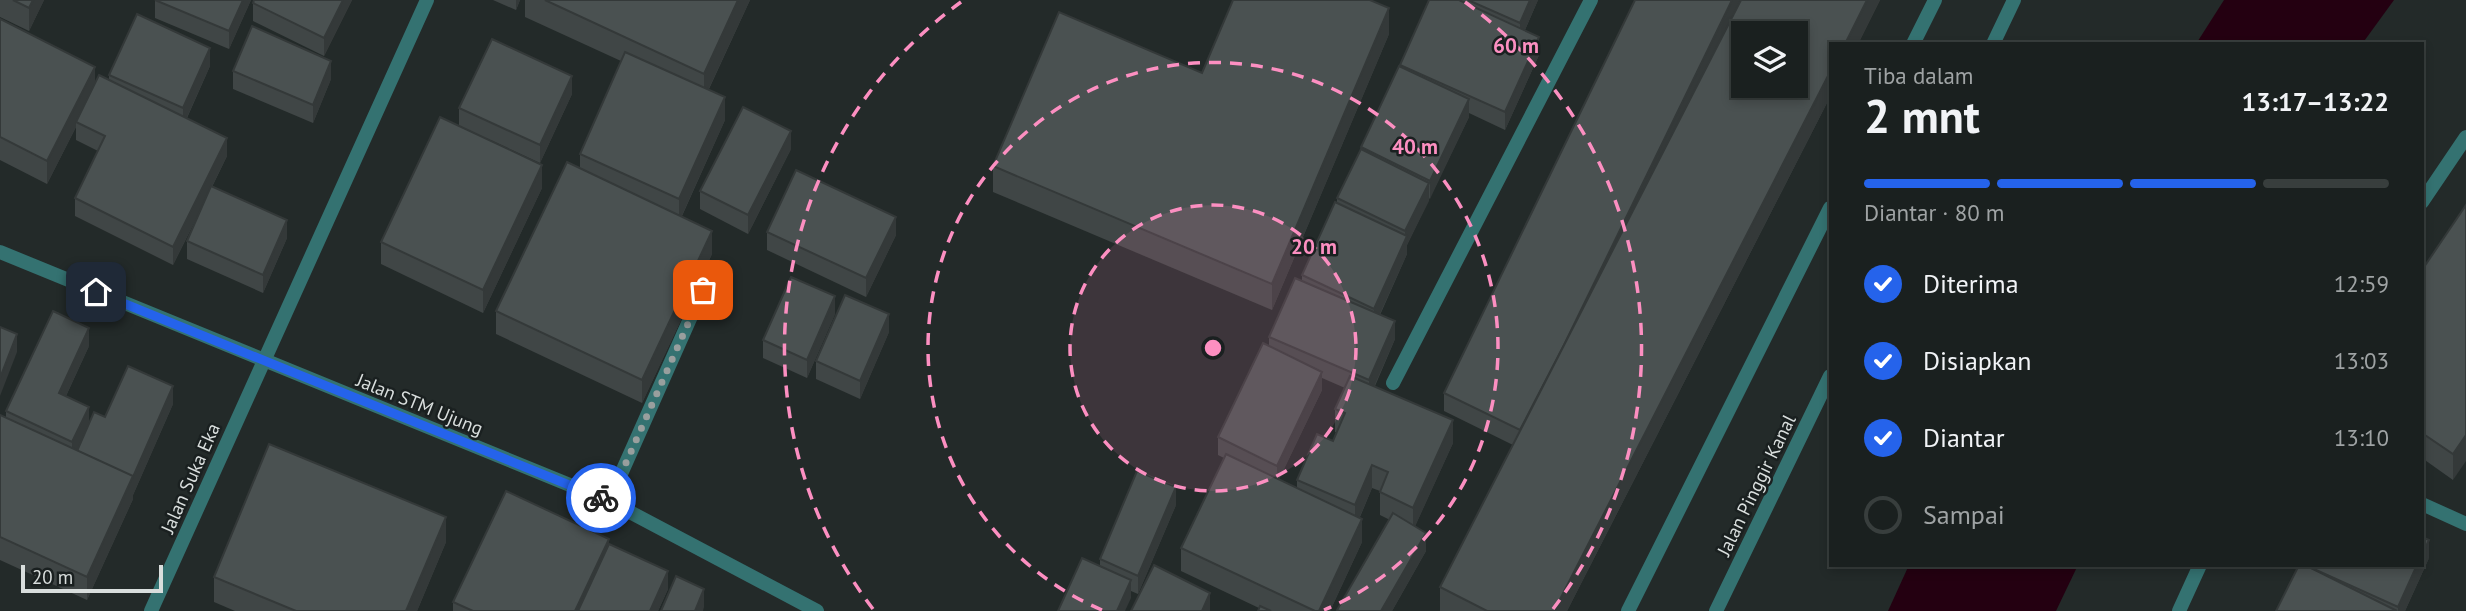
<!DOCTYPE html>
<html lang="id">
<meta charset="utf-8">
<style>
:root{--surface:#1a201f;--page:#232828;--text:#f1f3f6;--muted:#9fa3a4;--line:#383e3d;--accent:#2563eb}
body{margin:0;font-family:"PT Sans",sans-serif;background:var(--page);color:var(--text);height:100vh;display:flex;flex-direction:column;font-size:26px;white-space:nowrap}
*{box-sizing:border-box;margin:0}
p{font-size:23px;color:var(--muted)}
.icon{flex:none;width:38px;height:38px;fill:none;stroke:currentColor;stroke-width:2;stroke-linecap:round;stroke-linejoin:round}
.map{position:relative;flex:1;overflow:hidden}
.panel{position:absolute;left:1829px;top:42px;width:595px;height:525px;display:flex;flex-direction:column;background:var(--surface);border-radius:0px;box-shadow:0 4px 10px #0003,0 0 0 2px var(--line)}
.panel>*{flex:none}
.controls{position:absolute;left:1731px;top:21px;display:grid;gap:14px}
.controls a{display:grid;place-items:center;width:77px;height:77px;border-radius:0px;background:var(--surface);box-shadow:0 4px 10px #0003,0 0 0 2px var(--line);font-size:35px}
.scale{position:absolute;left:21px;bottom:18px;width:142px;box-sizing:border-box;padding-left:7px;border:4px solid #d9dedd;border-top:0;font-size:19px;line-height:24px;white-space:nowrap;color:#d9dedd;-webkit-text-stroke:5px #1a2020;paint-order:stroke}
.pin{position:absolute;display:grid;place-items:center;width:60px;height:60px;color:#fff;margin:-30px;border-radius:14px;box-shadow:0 4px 10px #0006}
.courier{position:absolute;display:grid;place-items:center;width:70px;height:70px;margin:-35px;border:5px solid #2563eb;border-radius:50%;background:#fff;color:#222;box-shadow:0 2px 9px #0007}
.head em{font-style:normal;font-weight:700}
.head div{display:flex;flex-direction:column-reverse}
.head{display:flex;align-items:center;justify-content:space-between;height:119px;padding:0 35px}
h1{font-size:46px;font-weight:700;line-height:52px}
.bar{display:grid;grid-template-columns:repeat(4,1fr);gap:10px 7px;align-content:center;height:84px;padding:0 35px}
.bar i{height:9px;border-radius:5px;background:var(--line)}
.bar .active{background:var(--accent)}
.bar p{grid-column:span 4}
ol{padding:0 35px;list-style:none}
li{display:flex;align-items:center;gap:21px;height:77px}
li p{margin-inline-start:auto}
li .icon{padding:7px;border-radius:50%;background:var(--accent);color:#fff;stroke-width:4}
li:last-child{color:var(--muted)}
li i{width:38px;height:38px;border:4px solid var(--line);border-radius:50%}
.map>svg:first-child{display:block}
</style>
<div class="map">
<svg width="2466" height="611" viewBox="0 0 2466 611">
<rect width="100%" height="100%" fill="#232a29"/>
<g fill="#240011">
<path d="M2224,0H2394L2362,44H2196Z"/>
<path d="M1909,565H2078L2056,611H1888Z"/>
</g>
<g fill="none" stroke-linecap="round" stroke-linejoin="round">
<g stroke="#347271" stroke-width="14">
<path d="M1913,44L1935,0"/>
<path d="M1993,44L2014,0"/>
<path d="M2422,202L2466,137"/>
<path d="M0,252L609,501L817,611"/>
<path d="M1393,383L1591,0"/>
<path d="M609,501L713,267"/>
<path d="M2422,504L2466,524"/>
<path d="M151,611L427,0"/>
<path d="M1628,611L1830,208"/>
<path d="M1716,611L1830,376"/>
<path d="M2179,611L2200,565"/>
</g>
</g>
<g fill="#404646" fill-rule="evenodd">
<path d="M0,0H44L29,31L0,17Z"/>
<path d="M155,0H251L229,49L155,18Z"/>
<path d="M254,0H352L324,56L253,21V3Z"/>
<path d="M493,0H520L516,10Z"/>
<path d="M525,0H750L709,89L725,120L682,216L712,254L642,403L496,334V311L580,168V154L621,61L525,17Z"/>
<path d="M1429,0H1538L1525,30L1539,55L1505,130L1469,113V117L1407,245V254L1380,315L1395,339L1375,386L1453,443L1415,526L1426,551L1392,611H1337L1390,520L1380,515V491L1372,488L1360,517L1362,542L1330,611H1258L1259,608L1181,571V548L1224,458L1218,455V437L1269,346V337L1302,281V275L1337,203V198L1361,150V147L1400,66ZM1322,378L1345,388L1335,409V432H1336L1333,441L1297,480V488L1279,479L1322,390Z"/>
<path d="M1635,0H1740L1726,30L1741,0H1880L1858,44H1830V97L1567,611H1440V587L1513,445L1444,411V393Z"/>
<path d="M0,19L95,83L109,80V75L210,66L187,118L227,156L212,187L287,238L263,293L187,259V241L209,193L173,265L75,216V198L98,151L76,140V127L47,184L0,160Z"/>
<path d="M1389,34L1272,310L993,192V166L1202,73Z"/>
<path d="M233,71L331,79L313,123L233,89Z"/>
<path d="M572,94L540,163L486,138L542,188L483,313L381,264V242L459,126V108Z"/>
<path d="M791,149L748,234L700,209V191Z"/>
<path d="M2466,205L2453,480L2422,458V270Z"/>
<path d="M767,232L896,235L866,297L767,250Z"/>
<path d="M835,314L807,378L763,358V340Z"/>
<path d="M889,332L860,399L816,379V361Z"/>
<path d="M89,346L66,396L89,425L105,417L173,404L133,495V499L87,600L0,560V415L6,418V411Z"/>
<path d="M1176,505L1138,594L1131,591V598L1100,566V559Z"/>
<path d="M446,542L417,611H235L214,602V577Z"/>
<path d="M609,544L668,589L658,611H453V602Z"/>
<path d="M2429,558L2405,611H2276L2298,568V565H2422Z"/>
</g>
<g fill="#343939">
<path d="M33,0H44L29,31V8Z"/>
<path d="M243,0H251L229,49V31Z"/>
<path d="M343,0H352L324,56V38Z"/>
<path d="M516,0H520L516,10Z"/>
<path d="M738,0H750L704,99V74Z"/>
<path d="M1530,0H1538L1520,41V23Z"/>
<path d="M1732,0H1740L1522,449V431Z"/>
<path d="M1867,0H1880L1858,44H1845Z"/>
<path d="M1389,8V34L1272,310V284Z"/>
<path d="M1539,37V55L1505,130V112Z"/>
<path d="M210,48V66L183,126V108Z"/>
<path d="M331,61V79L313,123V105Z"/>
<path d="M95,67V90L76,122V127L47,184V161Z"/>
<path d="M1830,72V97L1567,611H1554Z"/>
<path d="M572,76V94L540,163V145Z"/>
<path d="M725,97V120L679,222V199Z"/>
<path d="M1469,99V117L1430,199V181Z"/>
<path d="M791,131V149L748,234V215Z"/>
<path d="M227,138V156L173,265V247Z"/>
<path d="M542,165V188L483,313V290Z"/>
<path d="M1429,183V201L1407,245V254L1374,327V309L1405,241V231Z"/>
<path d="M896,217V235L866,297V278Z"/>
<path d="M287,220V238L263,293V275Z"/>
<path d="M712,231V254L642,403V380Z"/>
<path d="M835,296V314L807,378V360Z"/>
<path d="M889,314V332L860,399V381Z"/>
<path d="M1395,321V339L1369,398V380Z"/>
<path d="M89,328V346L59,411V393Z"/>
<path d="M17,334V352L0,396V378Z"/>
<path d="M1322,372V390L1277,484V466Z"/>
<path d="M173,386V404L133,495V477Z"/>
<path d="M89,407V425L72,460V442Z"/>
<path d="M1453,420V443L1413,531V508Z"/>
<path d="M2466,435V461L2453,480V454Z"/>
<path d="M1372,465V488L1355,528V505Z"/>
<path d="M133,476V499L87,600V577Z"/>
<path d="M1176,487V505L1138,594V576Z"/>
<path d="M446,517V542L417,611H406Z"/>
<path d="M1362,519V542L1330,611H1319Z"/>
<path d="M1426,533V551L1392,611H1381Z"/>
<path d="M609,539V562L586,611H575Z"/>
<path d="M2429,540V558L2405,611H2398V607L2417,565H2422V555Z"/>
<path d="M668,571V589L658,611H650Z"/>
<path d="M1131,580V598L1125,611H1117Z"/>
<path d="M704,589V607L703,611H695Z"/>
<path d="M1210,593V611H1202Z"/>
</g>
<g fill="#4a5151" stroke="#343939" stroke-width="2" fill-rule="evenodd">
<path d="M13,0H33L29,8Z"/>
<path d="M155,0H243L229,31Z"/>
<path d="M254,0H343L324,38L253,3Z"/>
<path d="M545,0H738L704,74Z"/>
<path d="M1233,0H1370L1389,8L1272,284L993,166L1059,12L1202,73Z"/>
<path d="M1429,0H1459L1539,37L1505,112L1400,65Z"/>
<path d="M1468,0H1530L1520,23Z"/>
<path d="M1635,0H1732L1564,345L1520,430L1444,393Z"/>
<path d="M1741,0H1867L1845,44H1830V72L1554,611H1487L1440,587ZM1743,33H1796V86H1743Z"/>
<path d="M137,14L210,48L183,108L109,75Z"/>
<path d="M0,19L95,67L47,161L0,137Z"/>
<path d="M252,26L331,61L313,105L233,71Z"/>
<path d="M492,39L572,76L540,145L459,108Z"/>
<path d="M625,52L725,97L679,199L580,154Z"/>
<path d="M1399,66L1469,99L1430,181L1361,147Z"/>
<path d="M99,75L227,138L173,247L75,198L105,136L76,122Z"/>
<path d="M743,107L791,131L748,215L700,191Z"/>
<path d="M440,117L542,165L483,290L381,242Z"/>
<path d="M1361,149L1429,183L1405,231L1337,198Z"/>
<path d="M567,162L712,231L642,380L496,311Z"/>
<path d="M796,170L896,217L866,278L767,232Z"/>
<path d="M211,186L287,220L263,275L187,241Z"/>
<path d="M1335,202L1407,236L1374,309L1302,275Z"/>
<path d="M2466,205V435L2453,454L2422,433V270Z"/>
<path d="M791,277L835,296L807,360L763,340Z"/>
<path d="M1295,278L1395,321L1369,380L1269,337Z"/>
<path d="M845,295L889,314L860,381L816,361Z"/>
<path d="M53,311L89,328L59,393L89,407L72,442L6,411Z"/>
<path d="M0,327L17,334L0,378Z"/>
<path d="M1263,343L1322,372L1277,466L1218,437Z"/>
<path d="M128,366L173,386L133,477L77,451L94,412L105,417Z"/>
<path d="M1350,376L1453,420L1413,508L1380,492L1388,472L1372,465L1355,505L1297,480L1317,434L1333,441L1345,413L1335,409Z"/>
<path d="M0,415L133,476L87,577L0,537Z"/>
<path d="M269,444L446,517L406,611H296L214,577Z"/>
<path d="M1226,454L1362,519L1319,611H1315L1181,548Z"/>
<path d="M1137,471L1176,487L1138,576L1100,559Z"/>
<path d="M506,491L609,539L575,611H473L453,602Z"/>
<path d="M1393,513L1426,533L1381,611H1339L1337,610Z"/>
<path d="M2422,537L2429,540L2422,555Z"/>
<path d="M609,544L668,571L650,611H578Z"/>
<path d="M1082,558L1131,580L1117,611H1058Z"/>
<path d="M1154,565L1210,593L1202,611H1131Z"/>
<path d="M2299,565H2305L2397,611H2276Z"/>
<path d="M2305,565H2417L2398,607Z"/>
<path d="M676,576L704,589L695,611H661Z"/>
<path d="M1260,606L1271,611H1258Z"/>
</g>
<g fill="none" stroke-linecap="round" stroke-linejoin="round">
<path stroke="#999f9e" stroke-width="7" stroke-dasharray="0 12.6" d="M601,498L609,501L703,290"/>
<path stroke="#2563eb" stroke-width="9" d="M96,292L601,498"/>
</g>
<circle cx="1213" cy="348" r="143" fill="#fc8fc1" fill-opacity=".12"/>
<g fill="none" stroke="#fc8fc1" stroke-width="3.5" stroke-dasharray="12 9">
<circle cx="1213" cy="348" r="143"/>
<path d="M1102 610A285 285 0 1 1 1324 610"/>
<path d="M873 609A428 428 0 0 1 961 2M1465 2A428 428 0 0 1 1553 609"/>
</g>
<g text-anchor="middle" stroke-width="5" stroke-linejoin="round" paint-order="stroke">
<g font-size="19" fill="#d9dedd" stroke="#1a2020">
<text transform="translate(420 404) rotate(22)" y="7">Jalan STM Ujung</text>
<text transform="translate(190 478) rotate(-66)" y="7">Jalan Suka Eka</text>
<text transform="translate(1756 485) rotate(-64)" y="7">Jalan Pinggir Kanal</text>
</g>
</g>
<circle cx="1213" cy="348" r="10" fill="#fc8fc1" stroke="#1a2020" stroke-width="3.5"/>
<g font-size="21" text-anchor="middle" font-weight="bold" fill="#fc8fc1" stroke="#1a2020" stroke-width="5" stroke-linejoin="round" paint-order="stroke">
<text x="1516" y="53">60 m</text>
<text x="1415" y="154">40 m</text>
<text x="1314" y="254">20 m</text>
</g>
</svg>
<div class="controls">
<a><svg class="icon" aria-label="layers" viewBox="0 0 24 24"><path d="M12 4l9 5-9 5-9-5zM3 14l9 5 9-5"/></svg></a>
</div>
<div class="scale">20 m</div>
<div class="pin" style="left:703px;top:290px;background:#ea580c"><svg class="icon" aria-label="bag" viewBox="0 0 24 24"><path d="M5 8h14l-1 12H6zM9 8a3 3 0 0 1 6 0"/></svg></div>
<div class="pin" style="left:96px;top:292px;background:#1f2937"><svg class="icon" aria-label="home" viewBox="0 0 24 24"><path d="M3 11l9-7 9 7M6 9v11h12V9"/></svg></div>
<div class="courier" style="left:601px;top:498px"><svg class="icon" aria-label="bike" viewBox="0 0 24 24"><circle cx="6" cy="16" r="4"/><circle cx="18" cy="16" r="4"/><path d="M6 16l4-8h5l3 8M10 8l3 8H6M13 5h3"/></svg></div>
<section class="panel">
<div class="head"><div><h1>2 mnt</h1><p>Tiba dalam</p></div><em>13:17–13:22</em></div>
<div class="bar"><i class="active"></i><i class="active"></i><i class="active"></i><i></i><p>Diantar · 80 m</p></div>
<ol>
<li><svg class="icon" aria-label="check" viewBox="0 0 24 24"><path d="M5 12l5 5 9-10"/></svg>Diterima<p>12:59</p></li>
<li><svg class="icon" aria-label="check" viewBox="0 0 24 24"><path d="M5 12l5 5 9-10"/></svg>Disiapkan<p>13:03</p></li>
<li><svg class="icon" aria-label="check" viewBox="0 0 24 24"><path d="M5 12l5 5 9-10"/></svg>Diantar<p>13:10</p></li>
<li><i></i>Sampai</li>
</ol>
</section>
</div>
